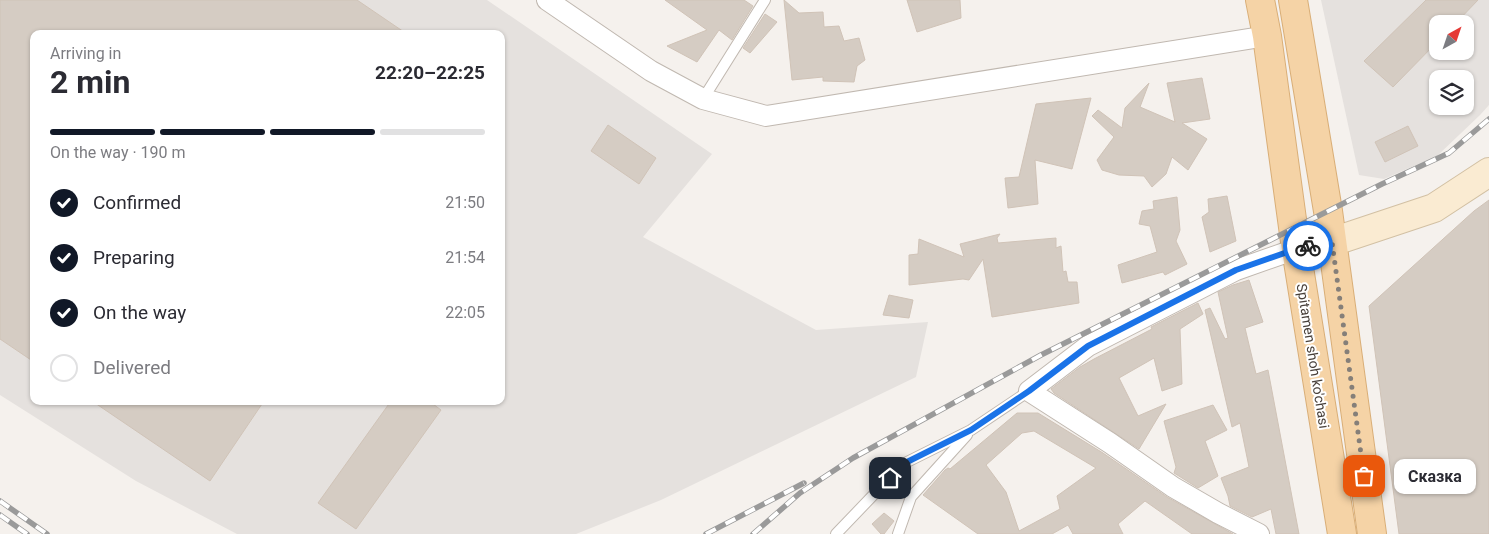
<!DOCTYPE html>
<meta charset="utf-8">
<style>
:root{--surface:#fff;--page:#f7f7f7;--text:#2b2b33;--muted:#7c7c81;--line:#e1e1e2;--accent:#111827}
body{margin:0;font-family:Roboto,sans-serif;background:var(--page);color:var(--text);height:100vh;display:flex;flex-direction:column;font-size:19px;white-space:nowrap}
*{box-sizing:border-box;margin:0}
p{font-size:16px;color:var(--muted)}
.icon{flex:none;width:28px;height:28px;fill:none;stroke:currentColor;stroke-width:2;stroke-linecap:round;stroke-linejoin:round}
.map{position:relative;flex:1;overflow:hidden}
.sheet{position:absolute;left:30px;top:30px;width:475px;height:375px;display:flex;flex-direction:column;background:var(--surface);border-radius:10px;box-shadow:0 1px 4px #0004}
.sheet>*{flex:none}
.needle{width:32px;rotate:40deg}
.buttons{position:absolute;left:1429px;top:15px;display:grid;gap:10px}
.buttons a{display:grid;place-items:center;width:45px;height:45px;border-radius:10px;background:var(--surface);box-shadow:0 1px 4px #0004;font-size:25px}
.pin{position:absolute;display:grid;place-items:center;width:42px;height:42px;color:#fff;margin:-21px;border-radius:10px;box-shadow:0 2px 8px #0006}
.courier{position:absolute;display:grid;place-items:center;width:50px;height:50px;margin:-25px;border:4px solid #1a73e8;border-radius:50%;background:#fff;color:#222;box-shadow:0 1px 6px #0007}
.bubble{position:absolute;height:35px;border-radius:10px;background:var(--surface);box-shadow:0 1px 4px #0004;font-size:16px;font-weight:700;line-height:35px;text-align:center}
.summary em{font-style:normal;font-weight:700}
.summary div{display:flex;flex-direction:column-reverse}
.summary{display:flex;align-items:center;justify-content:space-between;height:85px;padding:0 20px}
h1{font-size:32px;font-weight:700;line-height:38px}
.bar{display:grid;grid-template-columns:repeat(4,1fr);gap:8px 5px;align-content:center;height:60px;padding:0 20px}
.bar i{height:6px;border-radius:4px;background:var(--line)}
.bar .selected{background:var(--accent)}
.bar p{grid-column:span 4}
ol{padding:0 20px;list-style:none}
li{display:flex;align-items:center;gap:15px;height:55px}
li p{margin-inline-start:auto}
li .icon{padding:5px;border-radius:50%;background:var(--accent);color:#fff;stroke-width:4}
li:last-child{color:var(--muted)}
li i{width:28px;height:28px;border:2px solid var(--line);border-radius:50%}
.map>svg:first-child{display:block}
</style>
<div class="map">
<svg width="1489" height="534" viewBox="0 0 1489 534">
<rect width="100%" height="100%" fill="#f5f1ed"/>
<g fill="#e5e1de" fill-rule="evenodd">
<path d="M0,0H487L712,154L643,237L816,330L928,322L916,377L661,500L576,534H237L136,481L0,395ZM34,34H501V401H34Z"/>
<path d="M1321,0H1489V105L1480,115L1437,156L1384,179L1359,175ZM1438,24H1465V51H1438ZM1438,79H1465V106H1438Z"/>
</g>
<g fill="#d5ccc3" stroke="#d0c3b7" fill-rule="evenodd">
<path d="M0,0H357L407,34H34V362L0,339Z"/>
<path d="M665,0H744L753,6L732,40L719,30L697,62L667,46L707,30Z"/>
<path d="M784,0L799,13L823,12L824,27L839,26L844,41L859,38L865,60L857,66L854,82L823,81V77L792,80Z"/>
<path d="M907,0H960L961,18L917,32Z"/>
<path d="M1426,0H1478L1455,24H1438V41L1393,87L1364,61Z"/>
<path d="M765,14L777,22L750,53L743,48Z"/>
<path d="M1202,78L1210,119L1182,123L1207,139L1188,170L1172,157L1166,174L1152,187L1144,176L1119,175L1102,170L1097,160L1114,137L1092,116L1098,110L1122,128L1125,108L1149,83L1140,107L1175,122L1167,83Z"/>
<path d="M1091,98L1072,169L1035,160L1038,204L1008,208L1005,178L1019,177L1036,104Z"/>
<path d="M608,125L656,158L639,184L591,151Z"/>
<path d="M1408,126L1418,146L1385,162L1375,142Z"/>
<path d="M1227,196L1236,241L1210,252L1202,217L1209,212L1208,199Z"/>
<path d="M1177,197L1180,230L1176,241L1187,264L1165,275L1163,272L1122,283L1118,265L1157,252L1150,226L1139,224L1142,211L1154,209L1153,201Z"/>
<path d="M1489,200V534H1399L1369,306L1474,211Z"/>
<path d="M1000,234L997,238L998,243L1056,238V248L1061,246L1063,272L1066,271L1068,282H1077L1079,303L992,317L983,259L969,280L963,279L909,285V255L918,254L919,239L964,257L960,244Z"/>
<path d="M1249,280L1263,322L1245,328L1256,374L1268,370L1299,534H1276L1271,509L1252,517L1230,506L1228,496L1221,478L1249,467L1240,423L1232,427L1205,310L1210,308L1225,339L1228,338L1218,292L1233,285Z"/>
<path d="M889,295L913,300L909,318L883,315Z"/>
<path d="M1198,303L1203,314L1180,329L1182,384L1162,391L1154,358L1119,378L1138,416L1166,404L1139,449L1054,393L1051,389L1080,367L1094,359L1152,329L1151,327Z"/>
<path d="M92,401H264L210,481Z"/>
<path d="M391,401H429L441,410L356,529L318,503Z"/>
<path d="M1213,405L1227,430L1205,441L1218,476L1198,488L1174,473L1176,467L1164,421Z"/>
<path d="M1017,413H1038L1103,453L1167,497L1233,534H1192L1145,501L1118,524L1123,534H1073L1068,525L1052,534H978L923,495L945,470L948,468L950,469ZM1034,431L1096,468L1057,496L1060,509L1019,531L1006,492L986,465L1022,433Z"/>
<path d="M884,513L894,521L884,534H881L872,524Z"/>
</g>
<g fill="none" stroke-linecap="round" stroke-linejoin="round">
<defs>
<g id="lane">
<path d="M703,99L765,0"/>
<path d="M836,534L903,464L971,430L1029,391"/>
<path d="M898,534L911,497L967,435"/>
</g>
<g id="street">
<path d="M547,0L651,71L703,99L766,116L1267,36"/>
<path d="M1259,534L1218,513L1173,487L1110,443L1029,391L1088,346L1236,270L1296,249"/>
</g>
<path id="secondary" d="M1296,249L1332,242L1434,208L1489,172"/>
<g id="primary">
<path d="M1260,0L1267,36L1296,249L1342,534"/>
<path d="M1293,0L1328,211L1372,534"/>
</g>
</defs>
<use href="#lane" stroke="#c0b8b0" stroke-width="12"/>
<use href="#street" stroke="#c0b8b0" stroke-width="22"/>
<use href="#secondary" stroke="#d2c0a3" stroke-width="30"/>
<use href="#primary" stroke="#d9ae77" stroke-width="30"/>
<use href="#lane" stroke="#fff" stroke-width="10"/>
<use href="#street" stroke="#fff" stroke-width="20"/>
<use href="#secondary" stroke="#faebd2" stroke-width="28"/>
<use href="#primary" stroke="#f5d3a6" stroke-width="28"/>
<defs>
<g id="rail">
<path d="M0,501L47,534"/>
<path d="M0,515L27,534"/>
<path d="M706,534L804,483"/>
<path d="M753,534L800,493L853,458L1041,355L1382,184L1449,153L1489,119"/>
</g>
</defs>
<use href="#rail" stroke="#9a9a9a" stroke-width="5.5"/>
<use href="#rail" stroke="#fff" stroke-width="4" stroke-dasharray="11" stroke-linecap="butt"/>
</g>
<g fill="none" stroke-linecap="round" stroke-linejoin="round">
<path stroke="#857f79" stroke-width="5" stroke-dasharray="0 9" d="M1308,246L1332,242L1364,476"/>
<path stroke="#1a73e8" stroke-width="6" d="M890,478L903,464L971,430L1029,391L1088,346L1236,270L1296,249L1308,246"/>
</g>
<g text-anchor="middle" stroke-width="4" stroke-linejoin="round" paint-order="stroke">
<g font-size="14" fill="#49413b" stroke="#fff">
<text transform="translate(1313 356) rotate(81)" y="5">Spitamen shoh ko'chasi</text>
</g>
</g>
</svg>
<div class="buttons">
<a><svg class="needle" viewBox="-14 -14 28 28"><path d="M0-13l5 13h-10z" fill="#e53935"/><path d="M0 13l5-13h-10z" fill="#7c7c81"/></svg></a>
<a><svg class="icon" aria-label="layers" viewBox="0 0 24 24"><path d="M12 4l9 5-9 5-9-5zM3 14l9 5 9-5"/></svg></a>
</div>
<div class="pin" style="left:1364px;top:476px;background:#ea580c"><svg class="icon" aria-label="bag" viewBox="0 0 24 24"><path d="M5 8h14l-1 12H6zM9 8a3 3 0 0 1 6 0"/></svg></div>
<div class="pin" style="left:890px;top:478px;background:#1f2937"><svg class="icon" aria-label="home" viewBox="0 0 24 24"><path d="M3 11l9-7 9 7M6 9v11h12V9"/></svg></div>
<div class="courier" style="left:1308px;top:246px"><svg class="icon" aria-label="bike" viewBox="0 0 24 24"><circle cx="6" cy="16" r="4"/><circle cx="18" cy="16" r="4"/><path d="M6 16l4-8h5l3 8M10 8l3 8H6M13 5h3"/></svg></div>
<div class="bubble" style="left:1394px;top:459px;width:82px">Сказка</div>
<section class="sheet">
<div class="summary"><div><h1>2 min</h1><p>Arriving in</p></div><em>22:20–22:25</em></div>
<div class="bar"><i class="selected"></i><i class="selected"></i><i class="selected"></i><i></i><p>On the way · 190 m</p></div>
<ol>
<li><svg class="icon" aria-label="check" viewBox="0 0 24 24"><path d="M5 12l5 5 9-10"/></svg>Confirmed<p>21:50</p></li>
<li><svg class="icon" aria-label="check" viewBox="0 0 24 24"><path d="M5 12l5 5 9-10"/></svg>Preparing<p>21:54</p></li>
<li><svg class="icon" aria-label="check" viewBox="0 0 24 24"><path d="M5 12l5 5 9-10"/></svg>On the way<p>22:05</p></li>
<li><i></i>Delivered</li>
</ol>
</section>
</div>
